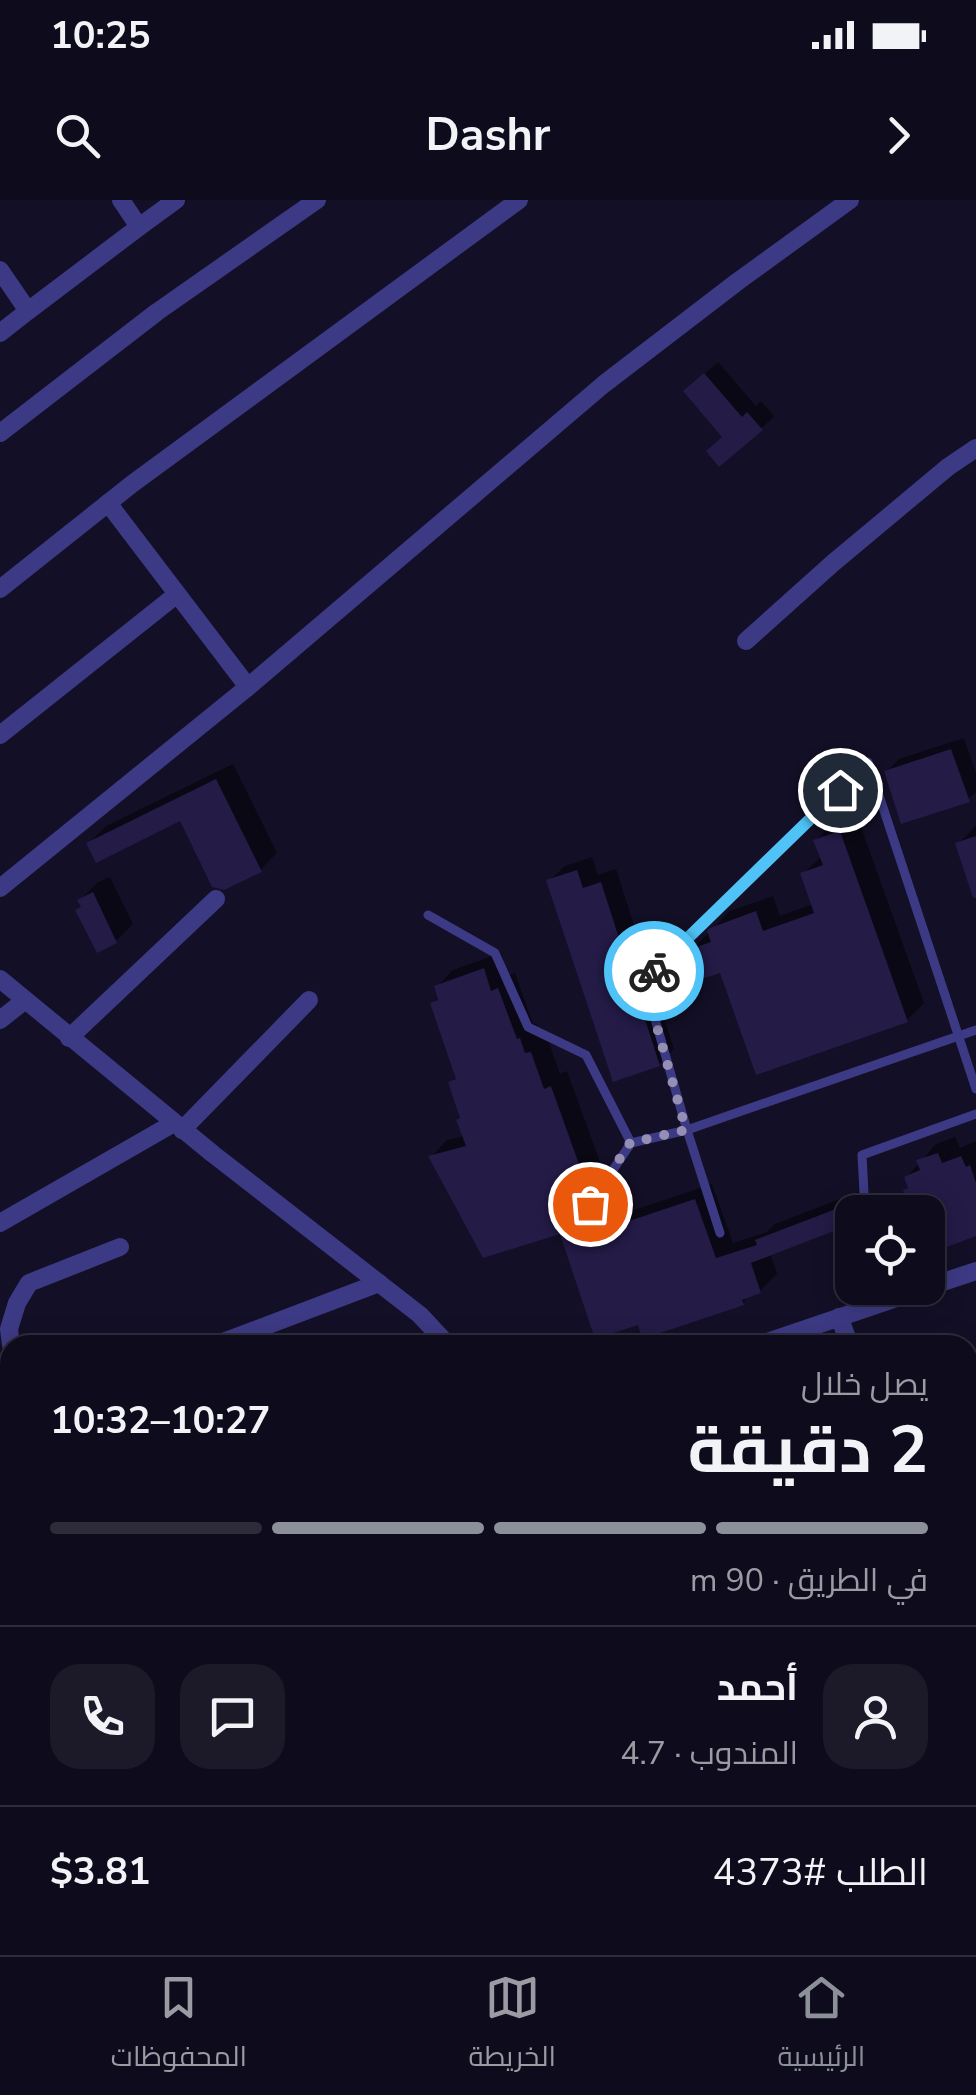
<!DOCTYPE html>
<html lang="ar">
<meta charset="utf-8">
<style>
:root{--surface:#0e0b1c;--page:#1c1929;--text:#f1f3f6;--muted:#9b9ba3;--line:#2e2b3b;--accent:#8c9099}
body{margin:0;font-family:"Nunito Sans",Cairo,sans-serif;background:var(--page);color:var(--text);direction:rtl;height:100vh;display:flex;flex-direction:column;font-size:38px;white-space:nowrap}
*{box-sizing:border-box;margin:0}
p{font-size:32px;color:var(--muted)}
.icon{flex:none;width:55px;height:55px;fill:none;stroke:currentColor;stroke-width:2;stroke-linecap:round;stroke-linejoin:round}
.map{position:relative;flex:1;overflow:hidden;direction:ltr}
.drawer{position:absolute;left:0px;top:1135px;width:978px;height:620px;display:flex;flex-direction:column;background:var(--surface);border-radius:30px 30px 0 0;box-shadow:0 5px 25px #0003,0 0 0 2px var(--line);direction:rtl}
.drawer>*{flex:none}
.controls{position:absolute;left:835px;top:995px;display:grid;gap:20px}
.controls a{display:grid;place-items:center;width:110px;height:110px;border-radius:20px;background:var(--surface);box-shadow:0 5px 25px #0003,0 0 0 2px var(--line);font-size:50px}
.pin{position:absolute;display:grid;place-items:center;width:85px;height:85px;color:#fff;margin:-42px;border:5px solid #fff;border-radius:50%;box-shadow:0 2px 10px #0007}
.courier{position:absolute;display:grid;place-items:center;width:100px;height:100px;margin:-50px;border:8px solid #4fc3f7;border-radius:50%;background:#fff;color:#222;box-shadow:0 2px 12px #0007}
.head em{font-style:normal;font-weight:700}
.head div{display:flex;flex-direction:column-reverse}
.head{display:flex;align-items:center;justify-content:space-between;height:170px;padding:0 50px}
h1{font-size:65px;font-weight:700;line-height:75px}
.bar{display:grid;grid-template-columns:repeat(4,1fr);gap:15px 10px;align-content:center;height:120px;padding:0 50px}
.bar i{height:12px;border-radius:8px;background:var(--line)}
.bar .current{background:var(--accent)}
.bar p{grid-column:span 4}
.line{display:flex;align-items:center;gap:25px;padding:0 50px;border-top:2px solid var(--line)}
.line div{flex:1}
.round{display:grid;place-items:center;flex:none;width:105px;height:105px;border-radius:30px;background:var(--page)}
.status{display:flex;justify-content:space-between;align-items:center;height:70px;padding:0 50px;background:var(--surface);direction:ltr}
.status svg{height:28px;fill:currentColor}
header{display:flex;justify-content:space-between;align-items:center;height:130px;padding:0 50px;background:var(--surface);font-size:45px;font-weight:700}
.dock{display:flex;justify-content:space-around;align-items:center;height:140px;border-top:2px solid var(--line);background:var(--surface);font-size:28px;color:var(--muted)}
.dock a{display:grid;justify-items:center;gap:5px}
.dock .current{color:var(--accent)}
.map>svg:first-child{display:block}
</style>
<div class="status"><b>10:25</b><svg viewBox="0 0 49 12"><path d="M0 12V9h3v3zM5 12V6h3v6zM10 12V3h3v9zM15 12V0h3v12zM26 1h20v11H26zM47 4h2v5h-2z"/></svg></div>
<header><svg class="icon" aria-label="forward" viewBox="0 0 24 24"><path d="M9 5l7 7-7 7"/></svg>Dashr<svg class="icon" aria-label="search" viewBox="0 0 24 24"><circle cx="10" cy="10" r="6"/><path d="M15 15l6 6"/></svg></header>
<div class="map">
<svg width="976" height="1755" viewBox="0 0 976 1755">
<rect width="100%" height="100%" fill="#130f26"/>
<g fill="#0007">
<path d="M718,162L756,206L761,201L774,216L761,229L724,236L699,179Z"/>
<path d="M964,538L976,573V592L968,599L886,572L899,559Z"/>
<path d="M233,564L277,653L260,670L181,618L89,643L106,626Z"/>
<path d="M857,616L924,803L907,820L722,770L691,751L730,711L773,696L780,716L813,704L803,674L822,656L816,640L833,623Z"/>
<path d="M976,626V699L958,644Z"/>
<path d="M592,657L598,675L616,669L674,849L659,864L549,681L565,666Z"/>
<path d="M110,677L133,724L116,741L80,700L97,683Z"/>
<path d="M501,753L508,776L515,773L533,824L536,823L542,838L547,837L560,874L567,871L604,973L599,981L598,989L606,996L612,995L619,1015L712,984L733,1043L767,1032L775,1024L866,989L871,1004L862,1012H852V1021L770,1053L777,1074L760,1091L751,1094L743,1102L639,1122L561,1031L431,957L447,940L465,936L463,917L451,883L458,876L433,803L440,796L437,787L453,770Z"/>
<path d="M955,937L960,948L976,941V1033L930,1051L928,1046V1012H908L905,1004L910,1000V986L907,977L936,944Z"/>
<path d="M10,1452V1545L8,1539L0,1542V1455Z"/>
</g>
<g fill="#241b47">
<path d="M704,173L742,217L747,212L763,230L719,267L706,251L722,237L683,191Z"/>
<path d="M951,549L970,602L901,624L884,571Z"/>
<path d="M216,579L262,672L224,690L212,687L180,621L96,663L86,643Z"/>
<path d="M840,631L908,822L756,875L720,773L699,780L688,750L711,742L707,731L710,728L756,711L763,731L814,713L800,673L823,665L813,640Z"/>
<path d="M976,636V698H973L955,643Z"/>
<path d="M577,670L583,688L601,682L660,866L613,882L546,680Z"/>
<path d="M93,692L117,743L97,753L75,710L81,707L77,700Z"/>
<path d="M484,768L491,791L498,788L517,839L520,838L525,853L531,852L544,889L551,886L589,992L583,1000L582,1007L588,1012L595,1010L602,1030L695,999L716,1058L757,1045L755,1040L849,1004L852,1013V1024L751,1063L761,1093L742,1100L744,1105L642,1139L638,1125L595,1139L560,1034L483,1058L428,956L466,946L456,920L460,918L448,882L456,879L430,803L438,800L434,786Z"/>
<path d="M938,953L942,963L961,956L966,967L970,965L976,983V1036L928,1054V1012H912L903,990L908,988L904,977L920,970L916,960Z"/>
</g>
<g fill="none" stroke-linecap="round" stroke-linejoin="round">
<g stroke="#3d3a85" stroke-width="9">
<path d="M428,715L495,753L528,827L586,855L631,943"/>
<path d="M590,1004L631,943L687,930L976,830"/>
<path d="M865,1012L862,955L976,914"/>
<path d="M720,1033L687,930L644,781L868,562L976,889"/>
<path d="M968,1473L976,1475"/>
<path d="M0,1660L4,1671"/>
</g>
<g stroke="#3d3a85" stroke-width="18">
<path d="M139,27L176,0"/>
<path d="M0,70L28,111L0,133"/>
<path d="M28,111L139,27L121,0"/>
<path d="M0,233L157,112L317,0"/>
<path d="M108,303L248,487"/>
<path d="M0,389L132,284L519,0"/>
<path d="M746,441L833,363L948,267L976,248"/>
<path d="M0,535L176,395"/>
<path d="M0,688L248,487L604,184L737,82L850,0"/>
<path d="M0,779L213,954L420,1115L448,1145"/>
<path d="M0,820L24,801"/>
<path d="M69,838L216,699"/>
<path d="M182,930L309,800"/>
<path d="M0,1023L174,923"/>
<path d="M928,1087L976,1071"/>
<path d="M839,1117L850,1145"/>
<path d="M11,1145L9,1129L17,1103L29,1083L120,1047"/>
<path d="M215,1145L379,1083"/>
<path d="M758,1145L926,1088"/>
<path d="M0,1218L10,1214"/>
<path d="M0,1406L10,1402"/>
<path d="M968,1600L976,1604"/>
<path d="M404,1745L598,1755L887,1747"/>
<path d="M2,1755L11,1745"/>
</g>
</g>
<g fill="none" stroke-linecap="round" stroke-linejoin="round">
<path stroke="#948fb3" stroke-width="10" stroke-dasharray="0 18" d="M590,1004L630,943L686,930L644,781L654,771"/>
<path stroke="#4fc3f7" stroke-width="12" d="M654,771L840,590"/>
</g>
</svg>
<div class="controls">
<a><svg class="icon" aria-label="locate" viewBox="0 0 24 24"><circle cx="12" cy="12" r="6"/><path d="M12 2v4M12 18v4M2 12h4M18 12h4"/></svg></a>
</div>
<div class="pin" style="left:590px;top:1004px;background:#ea580c"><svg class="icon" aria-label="bag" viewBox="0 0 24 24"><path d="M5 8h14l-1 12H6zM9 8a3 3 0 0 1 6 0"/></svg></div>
<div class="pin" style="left:840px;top:590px;background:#1f2937"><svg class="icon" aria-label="home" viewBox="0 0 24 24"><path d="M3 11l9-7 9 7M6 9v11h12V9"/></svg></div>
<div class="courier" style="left:654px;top:771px"><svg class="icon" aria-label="bike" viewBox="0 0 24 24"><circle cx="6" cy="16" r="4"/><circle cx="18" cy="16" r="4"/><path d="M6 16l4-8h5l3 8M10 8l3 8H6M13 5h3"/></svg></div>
<section class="drawer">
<div class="head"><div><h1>2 دقيقة</h1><p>يصل خلال</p></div><em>10:27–10:32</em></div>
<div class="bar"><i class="current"></i><i class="current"></i><i class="current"></i><i></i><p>في الطريق · 90 m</p></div>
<div class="line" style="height:180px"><a class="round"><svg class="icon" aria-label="person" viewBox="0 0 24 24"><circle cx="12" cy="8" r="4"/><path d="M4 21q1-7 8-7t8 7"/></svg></a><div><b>أحمد</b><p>المندوب · 4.7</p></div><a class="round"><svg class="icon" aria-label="chat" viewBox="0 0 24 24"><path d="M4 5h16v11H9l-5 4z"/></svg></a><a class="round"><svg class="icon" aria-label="phone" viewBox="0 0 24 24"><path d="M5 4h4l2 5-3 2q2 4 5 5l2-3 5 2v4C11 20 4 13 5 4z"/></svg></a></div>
<div class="line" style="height:130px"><div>الطلب #4373</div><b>$3.81</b></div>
</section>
</div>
<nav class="dock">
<a class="current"><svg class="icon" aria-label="home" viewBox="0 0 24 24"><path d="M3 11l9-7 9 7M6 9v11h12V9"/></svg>الرئيسية</a>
<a><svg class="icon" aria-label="map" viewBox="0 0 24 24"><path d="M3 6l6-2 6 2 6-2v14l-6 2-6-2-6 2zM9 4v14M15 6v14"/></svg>الخريطة</a>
<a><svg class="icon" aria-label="saved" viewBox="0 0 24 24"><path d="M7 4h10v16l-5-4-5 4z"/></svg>المحفوظات</a>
</nav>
